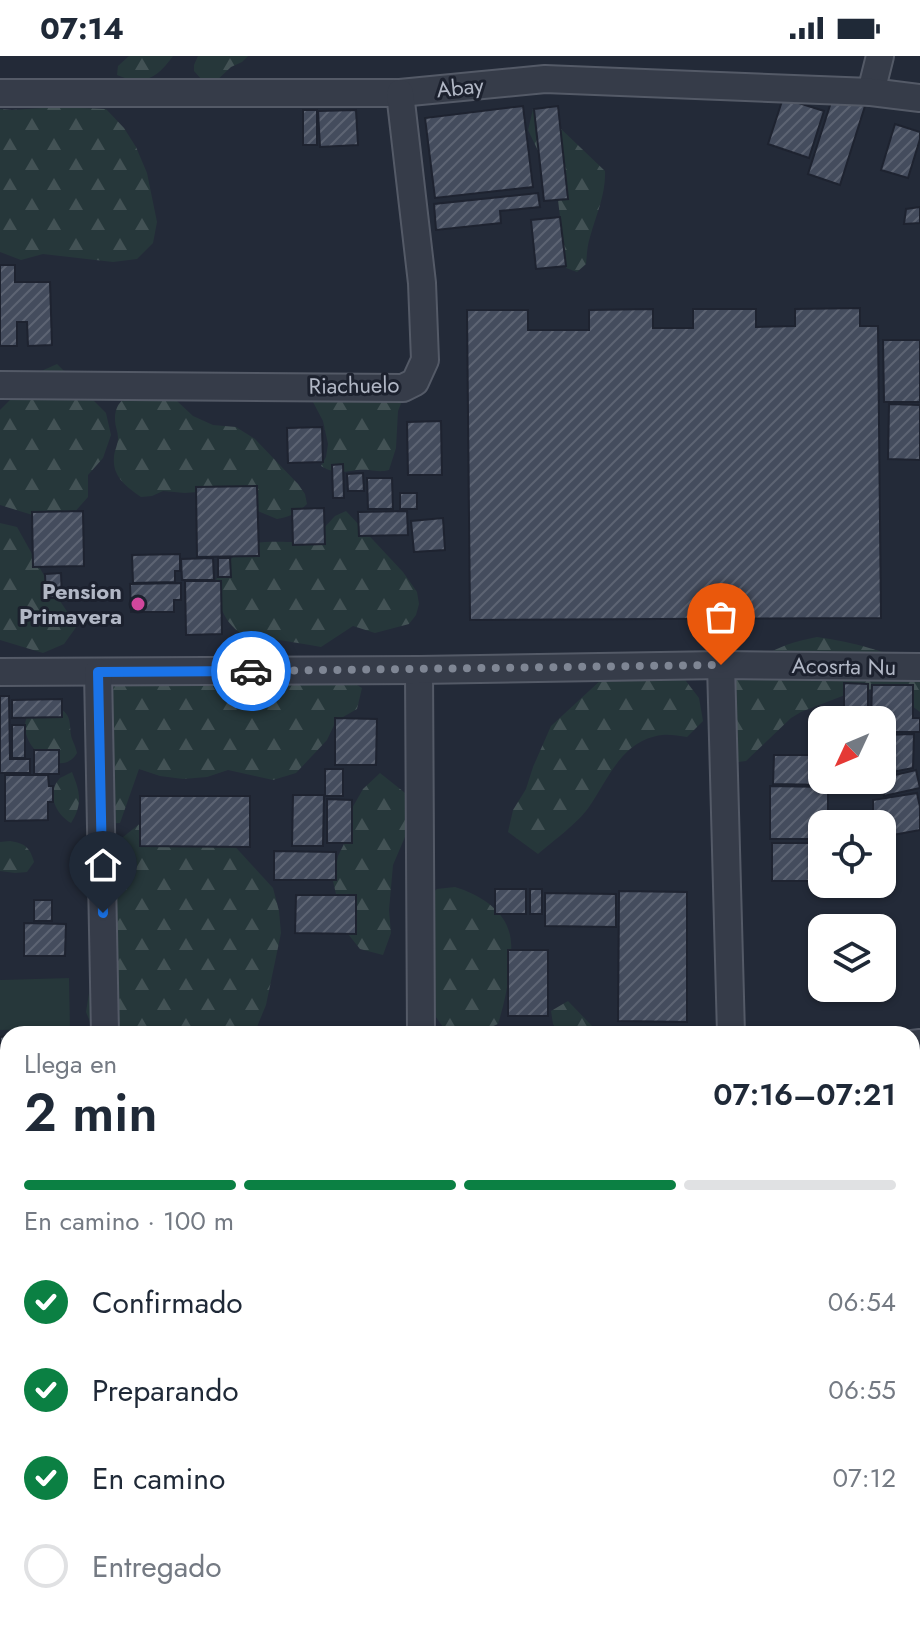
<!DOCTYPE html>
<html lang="es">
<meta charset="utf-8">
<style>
:root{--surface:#fff;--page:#f6f6f7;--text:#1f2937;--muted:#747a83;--line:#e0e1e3;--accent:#0b8043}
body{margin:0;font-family:Jost,sans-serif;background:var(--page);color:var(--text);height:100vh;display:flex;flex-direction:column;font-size:30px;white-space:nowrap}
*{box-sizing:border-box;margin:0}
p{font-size:26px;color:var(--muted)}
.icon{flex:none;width:44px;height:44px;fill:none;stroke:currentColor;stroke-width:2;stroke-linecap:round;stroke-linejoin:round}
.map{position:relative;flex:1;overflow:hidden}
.side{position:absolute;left:0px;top:970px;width:920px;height:600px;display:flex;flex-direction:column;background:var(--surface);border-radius:24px 24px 0 0;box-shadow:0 2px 6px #0004}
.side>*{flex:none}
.needle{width:52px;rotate:226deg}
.tools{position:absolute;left:808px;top:650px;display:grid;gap:16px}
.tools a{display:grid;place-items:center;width:88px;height:88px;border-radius:16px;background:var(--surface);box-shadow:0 2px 6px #0004;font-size:40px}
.pin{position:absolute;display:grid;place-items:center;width:68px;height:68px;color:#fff;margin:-82px -34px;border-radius:50% 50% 50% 0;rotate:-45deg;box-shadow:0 0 8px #0007}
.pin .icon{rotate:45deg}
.courier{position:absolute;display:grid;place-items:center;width:80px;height:80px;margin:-40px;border:6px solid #1a73e8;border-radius:50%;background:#fff;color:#222;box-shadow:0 2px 10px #0007}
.head em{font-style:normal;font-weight:600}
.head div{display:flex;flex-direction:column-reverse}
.head{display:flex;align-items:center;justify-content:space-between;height:136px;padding:0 24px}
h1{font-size:52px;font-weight:600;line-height:60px}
.bar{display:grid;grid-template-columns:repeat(4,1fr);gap:12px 8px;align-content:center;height:96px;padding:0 24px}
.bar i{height:10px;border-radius:6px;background:var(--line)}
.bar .active{background:var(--accent)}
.bar p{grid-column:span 4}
ol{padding:0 24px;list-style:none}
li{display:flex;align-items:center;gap:24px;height:88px}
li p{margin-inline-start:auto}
li .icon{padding:8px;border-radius:50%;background:var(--accent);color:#fff;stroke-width:4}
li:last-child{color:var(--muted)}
li i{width:44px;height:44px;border:4px solid var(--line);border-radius:50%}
.status{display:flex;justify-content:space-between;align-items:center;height:56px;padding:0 40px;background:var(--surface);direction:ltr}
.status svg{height:22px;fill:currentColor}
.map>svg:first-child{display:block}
</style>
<div class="status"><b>07:14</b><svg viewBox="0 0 49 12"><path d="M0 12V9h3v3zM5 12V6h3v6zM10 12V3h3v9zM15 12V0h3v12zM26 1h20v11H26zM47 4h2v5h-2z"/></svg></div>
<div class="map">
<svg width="920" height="1570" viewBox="0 0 920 1570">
<defs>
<pattern id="forest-firs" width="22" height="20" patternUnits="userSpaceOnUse" patternTransform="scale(2)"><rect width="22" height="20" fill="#26373a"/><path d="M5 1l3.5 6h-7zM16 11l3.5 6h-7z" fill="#435255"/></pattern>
<pattern id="building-hatch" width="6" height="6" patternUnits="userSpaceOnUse" patternTransform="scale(2)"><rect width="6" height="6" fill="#444c5d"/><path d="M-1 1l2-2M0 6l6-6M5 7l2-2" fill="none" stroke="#5d6473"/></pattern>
</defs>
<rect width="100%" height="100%" fill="#232a38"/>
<g fill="url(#forest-firs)">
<path d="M129,0H173C158,21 144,31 117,19L118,10Z"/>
<path d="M198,0H248L242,6L231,11L214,27L202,24L194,15V9Z"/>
<path d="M57,51L106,53L124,72L136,91L147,117L157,166L153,187L137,203L113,206L43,198L21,204L0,196V53L12,54Z"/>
<path d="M533,53H544L558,70L605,115C606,138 596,159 590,181C587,190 587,199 586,208L577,216L566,212L558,144L554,128L528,74Z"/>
<path d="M57,308L106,357L111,379L103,402L88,419V441L73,458L52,465L0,449V354L37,317Z"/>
<path d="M316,324L402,345L398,355L396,392L389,414C381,416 377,415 369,414C349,412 341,422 321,410L326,401L328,388L323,365L313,346Z"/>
<path d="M155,332L177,345L193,360L213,369L236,371L255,383L298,428L305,438L307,448C298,457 289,461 277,463L210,435L185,437L163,435L152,440L141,441C127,431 112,421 114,401C114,395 118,389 118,382C118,376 115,370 115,364C114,340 137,335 155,332Z"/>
<path d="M346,455L403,516L417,536L419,548L416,559L409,568L375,577L353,570L321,591C304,588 288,585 272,583C264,583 255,584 248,581C227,573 215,546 216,525C217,516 239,493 248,489C259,484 296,486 310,487L335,460Z"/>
<path d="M0,467L17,471L51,532L77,570L64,588L43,597L0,584Z"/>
<path d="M817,581C851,586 890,595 920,613V656L904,644L882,633L858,634L801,656L791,662L746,705L730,707L720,678L736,662L734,626C759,598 781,588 817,581Z"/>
<path d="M669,603L699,642L703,665L687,681C679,680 670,678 662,679C622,684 609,722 589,751C578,767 553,785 538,798L508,776L513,754L526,733L533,711L551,670L602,623Z"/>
<path d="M111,615L342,620L362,632L357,653L336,665L327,684L296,717L273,724L228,714L207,721L183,723L160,720L139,713L120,767L96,768Z"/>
<path d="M57,651C74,659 68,669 72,683C74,688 76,692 77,697C60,726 15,687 27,661Z"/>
<path d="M72,716C80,736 83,748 71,767C55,758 46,737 60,722C62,721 70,717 72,716Z"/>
<path d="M380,717L419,748L393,809L389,854L391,877L383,899L360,893L344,873L333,825L338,800L350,776L351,754L363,733Z"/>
<path d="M188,739L273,832L279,855L281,877L266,949L254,978H95L86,956L113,789L167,746Z"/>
<path d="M10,785C25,787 30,792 34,806L27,816L15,817L0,815V786Z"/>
<path d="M455,831C481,839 509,856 511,886C512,896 510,908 509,918C507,935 503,952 498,968L475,978H448L433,957L432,837L437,833Z"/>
<path d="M568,945L592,970L595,978L559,977L553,968L551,955Z"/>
<path d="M919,1213L920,1299L912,1300V1216Z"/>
<path d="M0,1295L8,1314V1440L1,1449L3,1471L8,1489V1562H103L104,1570H0Z"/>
<path d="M912,1392L920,1399V1488L912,1480Z"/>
<path d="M230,1562H486L474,1570H228Z"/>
<path d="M755,1562H887L888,1570H769L756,1564Z"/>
</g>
<path fill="#26373a" d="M69,922L70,972L0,974V924Z"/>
<g fill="url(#building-hatch)" stroke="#1e2330" stroke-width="2">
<path d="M833,40L865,50L840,129L808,118Z"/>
<path d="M783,42L824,55L809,102L768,88Z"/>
<path d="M523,50L533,131L435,142L425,62Z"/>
<path d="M558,50L568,143L544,145L534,53Z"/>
<rect x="303" y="54" width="14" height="35"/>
<path d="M356,54L358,89L320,91L318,55Z"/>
<path d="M895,68L920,76V83L908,122L881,114Z"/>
<path d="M538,137L540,151L500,155L501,167L436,174L434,148Z"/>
<path d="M920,151V167L904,168L906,153Z"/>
<path d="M560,161L566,210L536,213L531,164Z"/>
<path d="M0,209H15V226H50L52,289L28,290L27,266H17V290H0Z"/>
<path d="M860,252V270H878L881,562L470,564L467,254H528V274H589V254L653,253V272H693V253H756V271L795,270V253Z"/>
<path d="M883,284H920V346H884Z"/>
<path d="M889,348L920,349V404L888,403Z"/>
<path d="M441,365L442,419H408L407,366Z"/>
<path d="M322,371L323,406L288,407L287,372Z"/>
<path d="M343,408L344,442H333L332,409Z"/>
<path d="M363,417L364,435H348L347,418Z"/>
<path d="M367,422H392L393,453H368Z"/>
<path d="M257,430L259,500L197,501L196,431Z"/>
<rect x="400" y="437" width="17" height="16"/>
<path d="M324,452L325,488L293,489L292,453Z"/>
<path d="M83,455L84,510L33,511L32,456Z"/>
<path d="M407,455L408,479L359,480L358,456Z"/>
<path d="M443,462L445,494L414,496L411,465Z"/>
<path d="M180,498V515H175V526L133,527L132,499Z"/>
<path d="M213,502L214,524H182L181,503Z"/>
<path d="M218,502H230L231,521H218Z"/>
<path d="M61,517L62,542H46L45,518Z"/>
<path d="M185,525H221L222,578L186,579Z"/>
<path d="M181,527V544H174V556H131L130,528Z"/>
<path d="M844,627L868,628V664H844Z"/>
<path d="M872,629H913V662H920V676H882V664H871Z"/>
<path d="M0,640H9L10,703H30V717H0Z"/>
<path d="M62,643V661L12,662V644Z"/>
<path d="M335,662L377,663L376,709H335Z"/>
<rect x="12" y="669" width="13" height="33"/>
<rect x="811" y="672" width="11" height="15"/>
<path d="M914,678L913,712L882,718V679Z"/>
<rect x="34" y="694" width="25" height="24"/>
<path d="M774,699H822V724H825V729L773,728Z"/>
<rect x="325" y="713" width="18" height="27"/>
<path d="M916,714L920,732L884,740L881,724L882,722Z"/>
<path d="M5,719H48L49,730H53V746H48V764L5,765Z"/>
<rect x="854" y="724" width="16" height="5"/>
<path d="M770,730L828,731V768H822V783H770Z"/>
<path d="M917,737L920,751V774L882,781V768H873V744Z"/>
<path d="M293,739H324L323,790H292Z"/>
<path d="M140,740H250V791L140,790Z"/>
<path d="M327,743L352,744V787H327Z"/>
<rect x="772" y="787" width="50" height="38"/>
<path d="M274,795L336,796V824H274Z"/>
<rect x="495" y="833" width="31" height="25"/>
<rect x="530" y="833" width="12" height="25"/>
<path d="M619,835L687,836V966L618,965Z"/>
<path d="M545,837L616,838V871L545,870Z"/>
<path d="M296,839H356V878L295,877Z"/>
<rect x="34" y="844" width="18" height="21"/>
<path d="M24,867L66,868L65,900H24Z"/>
<rect x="508" y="894" width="40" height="66"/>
<path d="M8,980V1036H5L0,997V981Z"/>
<path d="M7,1104L8,1148L0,1150V1105Z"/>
<path d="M112,1562H190L189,1570H111Z"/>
</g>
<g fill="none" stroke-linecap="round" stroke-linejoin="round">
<defs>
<g id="street">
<path d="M871,36L880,0"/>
<path d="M0,37H400L545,23L871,36L920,42"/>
<path d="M0,329L403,332L415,326L425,304L422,227L400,37"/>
<path d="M721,609L731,978"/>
<path d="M419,614L421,978"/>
<path d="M0,616L419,614L721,609L920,611"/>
<path d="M98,616L105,978"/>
<path d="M912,988L920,987"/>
<path d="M0,1067H8"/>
</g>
</defs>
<use href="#street" stroke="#545a67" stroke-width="30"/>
<use href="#street" stroke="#363c49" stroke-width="26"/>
</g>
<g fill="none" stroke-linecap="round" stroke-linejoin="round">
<path stroke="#7f8694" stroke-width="8" stroke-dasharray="0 14.4" d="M251,615L721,609"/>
<path stroke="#1a73e8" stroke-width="10" d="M103,857L98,616L251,615"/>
</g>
<circle fill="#d1479c" stroke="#1c212e" stroke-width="3" cx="138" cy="548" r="8"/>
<g text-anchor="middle" stroke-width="6" stroke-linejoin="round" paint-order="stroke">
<g font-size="22" fill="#b1b7c5" stroke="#1c212e">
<text transform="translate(460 31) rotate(-6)" y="8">Abay</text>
<text transform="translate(354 329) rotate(-1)" y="8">Riachuelo</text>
<text transform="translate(844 610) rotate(1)" y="8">Acosrta Nu</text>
</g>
<g font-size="22" font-weight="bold" fill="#b1b7c5" stroke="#1c212e" text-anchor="end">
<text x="122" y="543">Pension<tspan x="122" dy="25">Primavera</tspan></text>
</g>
</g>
</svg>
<div class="tools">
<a><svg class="needle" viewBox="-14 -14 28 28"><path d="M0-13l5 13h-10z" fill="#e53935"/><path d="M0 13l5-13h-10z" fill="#747a83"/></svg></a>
<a><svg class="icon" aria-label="locate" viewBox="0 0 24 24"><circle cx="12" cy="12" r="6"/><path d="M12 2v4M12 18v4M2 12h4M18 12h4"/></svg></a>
<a><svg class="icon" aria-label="layers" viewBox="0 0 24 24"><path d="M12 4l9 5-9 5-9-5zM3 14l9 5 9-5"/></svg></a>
</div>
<div class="pin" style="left:721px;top:609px;background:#ea580c"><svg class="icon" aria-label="bag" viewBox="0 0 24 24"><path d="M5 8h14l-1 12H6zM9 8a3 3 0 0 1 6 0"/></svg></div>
<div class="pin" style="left:103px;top:857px;background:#1f2937"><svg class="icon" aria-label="home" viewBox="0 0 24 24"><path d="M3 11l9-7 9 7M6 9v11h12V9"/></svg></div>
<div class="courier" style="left:251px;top:615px"><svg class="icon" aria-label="car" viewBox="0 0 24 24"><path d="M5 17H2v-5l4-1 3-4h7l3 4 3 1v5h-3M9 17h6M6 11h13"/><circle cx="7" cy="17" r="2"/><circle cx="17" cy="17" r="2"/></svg></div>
<section class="side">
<div class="head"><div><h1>2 min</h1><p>Llega en</p></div><em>07:16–07:21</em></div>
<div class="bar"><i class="active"></i><i class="active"></i><i class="active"></i><i></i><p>En camino · 100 m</p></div>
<ol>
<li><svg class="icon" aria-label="check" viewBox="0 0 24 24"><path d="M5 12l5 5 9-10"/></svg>Confirmado<p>06:54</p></li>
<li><svg class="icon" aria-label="check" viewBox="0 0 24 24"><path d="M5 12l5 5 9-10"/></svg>Preparando<p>06:55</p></li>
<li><svg class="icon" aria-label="check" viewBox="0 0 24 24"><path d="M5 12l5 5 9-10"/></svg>En camino<p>07:12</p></li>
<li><i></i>Entregado</li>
</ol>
</section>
</div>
